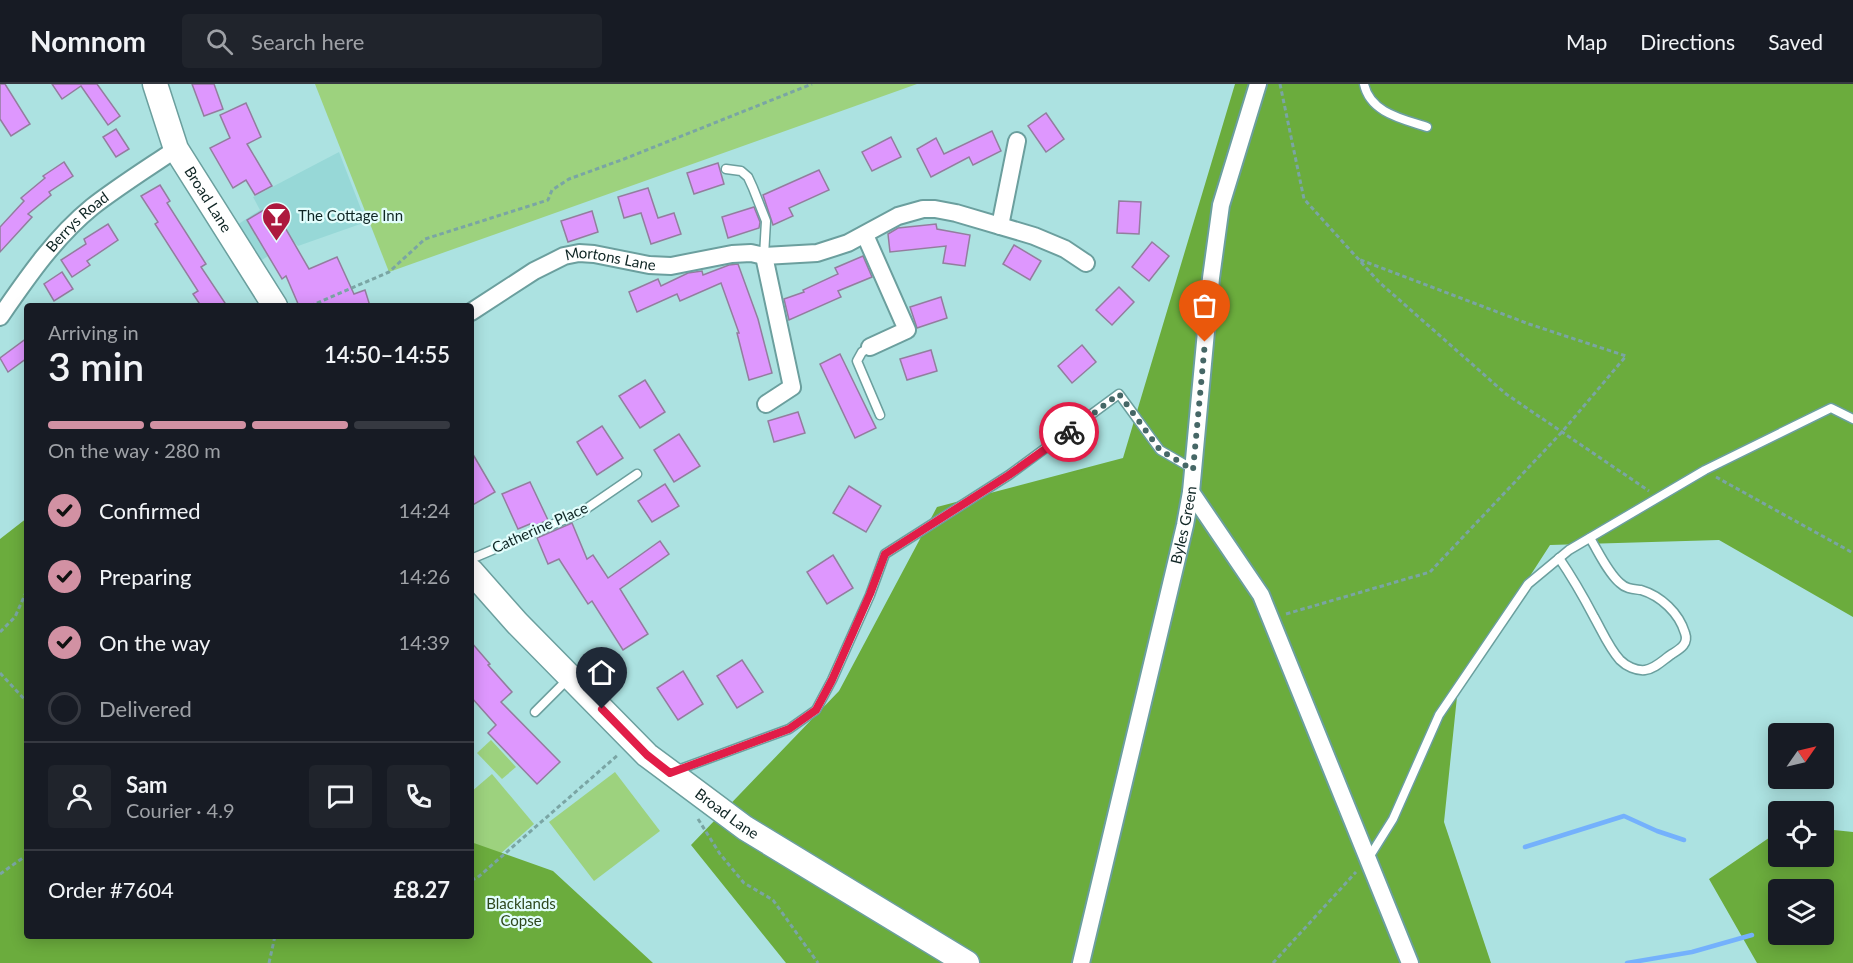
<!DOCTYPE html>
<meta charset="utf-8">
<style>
:root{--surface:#171b24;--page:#20242c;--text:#f1f3f6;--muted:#9ea1a6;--line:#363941;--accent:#d291a3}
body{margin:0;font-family:Lato,sans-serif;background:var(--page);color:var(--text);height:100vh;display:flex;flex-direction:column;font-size:22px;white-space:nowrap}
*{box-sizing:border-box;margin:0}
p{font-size:20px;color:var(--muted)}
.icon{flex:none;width:33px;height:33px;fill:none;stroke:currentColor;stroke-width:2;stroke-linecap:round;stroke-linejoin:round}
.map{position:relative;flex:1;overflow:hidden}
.drawer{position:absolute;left:24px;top:219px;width:450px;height:636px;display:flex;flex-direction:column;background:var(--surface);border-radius:6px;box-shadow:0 3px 15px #0003}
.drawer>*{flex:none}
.needle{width:39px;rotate:56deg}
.buttons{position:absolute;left:1768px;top:639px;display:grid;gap:12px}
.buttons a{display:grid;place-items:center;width:66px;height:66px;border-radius:6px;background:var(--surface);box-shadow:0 3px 15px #0003;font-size:30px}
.pin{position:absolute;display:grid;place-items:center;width:51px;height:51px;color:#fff;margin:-62px -26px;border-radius:50% 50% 50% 0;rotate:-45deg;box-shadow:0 0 6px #0007}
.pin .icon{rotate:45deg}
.courier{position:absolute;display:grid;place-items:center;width:60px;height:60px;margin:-30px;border:4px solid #e11d48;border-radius:50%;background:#fff;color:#222;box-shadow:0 2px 8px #0007}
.overview em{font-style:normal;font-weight:600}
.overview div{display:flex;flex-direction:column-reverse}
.overview{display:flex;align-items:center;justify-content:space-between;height:102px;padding:0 24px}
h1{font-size:39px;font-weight:600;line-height:45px}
.bar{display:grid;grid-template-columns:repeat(4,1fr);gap:9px 6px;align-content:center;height:72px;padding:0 24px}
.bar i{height:8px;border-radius:4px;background:var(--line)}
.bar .active{background:var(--accent)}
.bar p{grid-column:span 4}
.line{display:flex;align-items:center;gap:15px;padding:0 24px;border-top:2px solid var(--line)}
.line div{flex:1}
.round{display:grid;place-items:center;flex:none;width:63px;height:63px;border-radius:6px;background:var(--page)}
ol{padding:0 24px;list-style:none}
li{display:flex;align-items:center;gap:18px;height:66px}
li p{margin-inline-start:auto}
li .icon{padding:6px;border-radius:50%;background:var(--accent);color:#111;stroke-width:4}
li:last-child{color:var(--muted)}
li i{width:33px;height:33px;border:3px solid var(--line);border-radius:50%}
header{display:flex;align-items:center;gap:36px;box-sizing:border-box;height:84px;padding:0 30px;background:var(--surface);border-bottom:2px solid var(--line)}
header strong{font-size:28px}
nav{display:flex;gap:33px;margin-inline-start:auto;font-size:21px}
.search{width:420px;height:54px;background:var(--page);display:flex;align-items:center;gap:15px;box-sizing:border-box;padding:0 21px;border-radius:6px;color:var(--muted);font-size:22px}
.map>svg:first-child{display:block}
</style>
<header>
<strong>Nomnom</strong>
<div class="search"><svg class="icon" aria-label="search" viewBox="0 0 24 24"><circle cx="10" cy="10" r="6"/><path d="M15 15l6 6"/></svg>Search here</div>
<nav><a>Map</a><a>Directions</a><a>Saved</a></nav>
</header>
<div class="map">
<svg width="1853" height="879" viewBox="0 0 1853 879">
<rect width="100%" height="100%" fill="#ace2e1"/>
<path fill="#97d8d7" d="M339,68L366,138L298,162L293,157L260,177L237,141L260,126L253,113Z"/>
<g fill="#9dd27e">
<path d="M315,0H917L389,188Z"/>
<path d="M491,656L516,683L502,695L477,669Z"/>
<path d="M615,688L660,747L594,797L549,738Z"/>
<path d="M492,690L534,740L471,796V708Z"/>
</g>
<g fill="#6bac3d" fill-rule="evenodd">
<path d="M1235,0H1853V533L1719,456L1550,461L1458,603L1444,738L1491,879H786L691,761L839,607L937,423L1123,374Z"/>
<path d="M27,434V852H471V758L553,787L653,879H0V455Z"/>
<path d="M1824,745L1853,748V879H1757L1709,795L1779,747V772H1824ZM1779,806H1824V850H1779Z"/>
</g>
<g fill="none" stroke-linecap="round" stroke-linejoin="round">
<g stroke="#74b1fc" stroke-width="4.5">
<path d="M1525,763L1624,732L1657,747L1684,756"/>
<path d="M1627,879L1692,868L1752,851"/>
</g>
</g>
<g fill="#de97fe" stroke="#937d9e" stroke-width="1.5">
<path d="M0,0H5L30,40L11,52L0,35Z"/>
<path d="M52,0H97L120,32L108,41L81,2L62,15Z"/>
<path d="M192,0H214L223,25L204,32Z"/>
<path d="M246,19L261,53L247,60L272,102L255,111L246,96L233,104L210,64L230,54L220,31Z"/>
<path d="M1046,29L1064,55L1046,68L1028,42Z"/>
<path d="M116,45L129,65L116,73L103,53Z"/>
<path d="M992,47L1001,67L973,81L969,73L931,93L917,65L936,54L944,70Z"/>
<path d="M891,53L901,73L872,87L862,68Z"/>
<path d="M64,78L73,92L49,108L51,111L28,130L32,133L0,168V143L24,117L21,114L45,94L43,92Z"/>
<path d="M718,79L724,100L694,110L687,89Z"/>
<path d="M819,86L829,106L789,124L793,132L773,141L763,111Z"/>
<path d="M160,101L170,117L167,119L206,180L201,183L227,222H201L193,210L198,207L155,140L158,138L141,112Z"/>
<path d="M648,104L658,134L674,129L681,150L651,160L641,129L624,134L618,113Z"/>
<path d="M1119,117L1141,118L1139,150L1117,149Z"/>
<path d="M272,121L309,185L337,173L354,210L365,206L370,222H299L286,192L282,195L247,136Z"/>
<path d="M754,123L760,138L759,144L728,154L722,133Z"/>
<path d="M592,127L598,148L568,158L561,137Z"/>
<path d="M108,140L118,156L87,177L90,181L72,193L61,176L86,160L84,155Z"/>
<path d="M936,140L937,145L970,151L965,182L943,179L946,162L890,168L888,150L898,144Z"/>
<path d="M1152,158L1169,172L1149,197L1132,183Z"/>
<path d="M1014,161L1041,177L1030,196L1003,180Z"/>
<path d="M863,172L872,193L838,207L841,213L789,236L784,215L804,208L803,206L838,190L835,184Z"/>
<path d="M738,180L758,235L772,289L749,296L737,249H739L721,199L680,217L677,210L637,228L629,208L658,195L661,202L688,189L702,187L703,191L729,181Z"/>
<path d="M62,188L73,205L54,217L44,200Z"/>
<path d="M1119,203L1134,218L1112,241L1096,226Z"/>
<path d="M941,213L947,234L917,244L910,223Z"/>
<path d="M27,254V274L8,288L0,274Z"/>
<path d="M1082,261L1096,278L1072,299L1058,282Z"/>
<path d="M931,266L937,287L907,296L900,275Z"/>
<path d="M840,270L876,344L855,354L820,280Z"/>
<path d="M645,296L665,328L640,344L619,312Z"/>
<path d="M798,328L805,349L774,358L768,337Z"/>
<path d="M602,342L623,374L597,391L577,358Z"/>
<path d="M679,350L700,382L674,398L654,366Z"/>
<path d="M471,367L495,408L471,422Z"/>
<path d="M530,398L548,436L532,443L530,440L518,445L502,410Z"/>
<path d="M665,400L679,422L652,438L638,417Z"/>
<path d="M849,402L881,422L866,448L833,429Z"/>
<path d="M572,439L587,475L593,471L608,494L660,457L669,470L620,505L648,550L623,566L592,517L588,520L559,475L548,480L537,454Z"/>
<path d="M833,471L853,504L827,520L807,488Z"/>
<path d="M471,558L490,580L488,581L512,608L501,618L560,678L537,700L488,649L496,641L471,613Z"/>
<path d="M742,576L763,608L737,624L717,592Z"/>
<path d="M683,587L703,620L678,636L657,604Z"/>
</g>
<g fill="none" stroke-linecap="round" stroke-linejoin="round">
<defs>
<g id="lane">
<path d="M1364,0C1370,29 1403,35 1427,43"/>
<path d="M726,85L741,87L748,93L753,104L766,137L764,172"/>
<path d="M870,263L862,268L857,277L880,331"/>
<path d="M1559,474C1572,493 1583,512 1594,533C1602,547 1609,564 1620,576C1626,582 1636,587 1645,586C1655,585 1664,575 1672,570C1680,565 1689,560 1685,549C1679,529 1661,512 1641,506C1633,505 1626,505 1620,499C1608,489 1598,467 1590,454"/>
<path d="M471,475L580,429L637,390"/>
<path d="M535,628L568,595"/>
<path d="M675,687L789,645L816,626L832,596L870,511L885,470L1009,391L1119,310L1160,366L1193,385"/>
<path d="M1368,775L1393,735L1439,631L1528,500L1569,466L1705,386L1831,324L1853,335"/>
</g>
<g id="street">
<path d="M1000,142L1017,57"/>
<path d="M865,151L907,246L870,263"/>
<path d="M764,172L792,303L766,320"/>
<path id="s1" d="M471,228L534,187L564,172L579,169L594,170L649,181L671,182L732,170L751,169L764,172L817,169L848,159L898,132L923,125H935L956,129L1034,152L1065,165L1086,179"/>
<path id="s2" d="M0,233C27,194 55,153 92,123C119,102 148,84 176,65"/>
<path d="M1191,408L1261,511L1410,879"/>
<path id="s3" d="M1081,879L1185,441L1191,408L1211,194L1221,121L1258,0"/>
</g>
<g id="secondary">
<path id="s4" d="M155,0L176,65L275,222"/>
<path id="s5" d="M471,487L517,539L647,671L745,744L967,879"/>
</g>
</defs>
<use href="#lane" stroke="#6b9f9e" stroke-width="11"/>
<use href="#street" stroke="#6b9f9e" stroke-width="20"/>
<use href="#secondary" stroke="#6b9f9e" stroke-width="27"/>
<g stroke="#7aa5a4" stroke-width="3" stroke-dasharray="4.5 3" stroke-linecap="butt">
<path d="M1280,0L1304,115L1379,198L1506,310L1649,407"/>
<path d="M310,222L389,188L425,155L548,116L552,106L569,95L624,75L812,0"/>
<path d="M1716,393L1853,469"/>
<path d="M1286,530L1430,488L1562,348L1626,272L1529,240L1358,175"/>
<path d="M0,548L15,533L27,506"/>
<path d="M0,589L27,618"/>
<path d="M698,735L720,770L744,799L773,816L818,879"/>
<path d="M0,790L27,771"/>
<path d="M471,796L477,794L619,670"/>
<path d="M269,879L275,852"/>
<path d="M1273,879L1356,788"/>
</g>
<use href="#lane" stroke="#fff" stroke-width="8"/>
<use href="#street" stroke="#fff" stroke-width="16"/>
<use href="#secondary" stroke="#fff" stroke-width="24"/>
</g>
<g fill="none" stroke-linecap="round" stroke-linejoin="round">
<path stroke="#466766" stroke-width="6" stroke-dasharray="0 10.8" d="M1069,348L1119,310L1160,366L1193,386L1205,258"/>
<path stroke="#e11d48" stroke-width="8" d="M602,625L647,671L670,689L789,645L816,626L832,596L870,510L885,470L1009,391L1069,348"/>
</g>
<defs>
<symbol id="bar-pin" viewBox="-11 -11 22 30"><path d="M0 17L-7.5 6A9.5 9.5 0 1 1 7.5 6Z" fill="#ad193e" stroke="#e2fdfc"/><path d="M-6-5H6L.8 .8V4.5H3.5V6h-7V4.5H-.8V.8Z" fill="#fff"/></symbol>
</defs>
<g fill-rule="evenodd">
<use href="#bar-pin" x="260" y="116" width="33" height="45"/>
</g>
<g text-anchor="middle" stroke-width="4.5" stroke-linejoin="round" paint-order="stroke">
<g font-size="15" fill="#0f2524" stroke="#e2fdfc">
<text dy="5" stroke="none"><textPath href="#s4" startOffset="128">Broad Lane</textPath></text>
<text dy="5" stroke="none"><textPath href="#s2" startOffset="123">Berrys Road</textPath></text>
<text dy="5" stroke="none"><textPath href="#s1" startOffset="156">Mortons Lane</textPath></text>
<text dy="5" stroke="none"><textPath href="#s3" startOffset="450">Byles Green</textPath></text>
<text transform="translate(540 444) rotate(-24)" y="5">Catherine Place</text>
<text dy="5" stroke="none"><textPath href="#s5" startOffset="354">Broad Lane</textPath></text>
</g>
<g font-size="15" fill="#0f2524" stroke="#e2fdfc" text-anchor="start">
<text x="298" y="137">The Cottage Inn</text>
</g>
<g font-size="15" fill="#2e481d" stroke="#e2fdfc">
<text x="521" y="825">Blacklands<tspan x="521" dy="17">Copse</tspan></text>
</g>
</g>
</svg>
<div class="buttons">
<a><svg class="needle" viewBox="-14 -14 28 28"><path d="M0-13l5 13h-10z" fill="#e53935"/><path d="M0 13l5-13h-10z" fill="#9ea1a6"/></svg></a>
<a><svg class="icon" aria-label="locate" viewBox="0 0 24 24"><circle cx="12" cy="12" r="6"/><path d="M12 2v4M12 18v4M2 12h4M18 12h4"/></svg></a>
<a><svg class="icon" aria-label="layers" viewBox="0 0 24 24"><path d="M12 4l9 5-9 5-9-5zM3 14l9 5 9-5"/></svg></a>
</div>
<div class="pin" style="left:1205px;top:258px;background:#ea580c"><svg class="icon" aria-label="bag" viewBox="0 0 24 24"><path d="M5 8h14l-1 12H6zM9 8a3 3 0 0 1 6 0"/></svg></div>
<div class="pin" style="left:602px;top:625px;background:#1f2937"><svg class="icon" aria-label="home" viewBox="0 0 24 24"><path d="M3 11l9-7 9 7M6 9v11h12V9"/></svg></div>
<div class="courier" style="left:1069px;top:348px"><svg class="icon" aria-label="bike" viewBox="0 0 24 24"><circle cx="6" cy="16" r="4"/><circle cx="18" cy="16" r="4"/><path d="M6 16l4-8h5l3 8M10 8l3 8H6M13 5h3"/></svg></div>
<section class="drawer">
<div class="overview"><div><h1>3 min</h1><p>Arriving in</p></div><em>14:50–14:55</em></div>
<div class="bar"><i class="active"></i><i class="active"></i><i class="active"></i><i></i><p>On the way · 280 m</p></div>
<ol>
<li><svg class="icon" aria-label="check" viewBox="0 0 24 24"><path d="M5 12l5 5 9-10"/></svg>Confirmed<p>14:24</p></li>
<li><svg class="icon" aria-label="check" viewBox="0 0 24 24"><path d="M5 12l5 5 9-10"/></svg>Preparing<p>14:26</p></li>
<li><svg class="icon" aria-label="check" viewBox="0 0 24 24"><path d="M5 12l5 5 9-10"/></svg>On the way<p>14:39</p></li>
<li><i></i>Delivered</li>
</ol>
<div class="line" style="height:108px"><a class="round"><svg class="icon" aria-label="person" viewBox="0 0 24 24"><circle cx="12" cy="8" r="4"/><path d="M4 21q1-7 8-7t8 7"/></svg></a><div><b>Sam</b><p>Courier · 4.9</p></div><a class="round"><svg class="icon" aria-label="chat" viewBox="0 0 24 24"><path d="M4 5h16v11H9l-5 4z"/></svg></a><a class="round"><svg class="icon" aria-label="phone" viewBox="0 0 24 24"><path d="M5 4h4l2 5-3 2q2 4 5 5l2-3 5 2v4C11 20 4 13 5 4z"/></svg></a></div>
<div class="line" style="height:78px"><div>Order #7604</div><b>£8.27</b></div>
</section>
</div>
